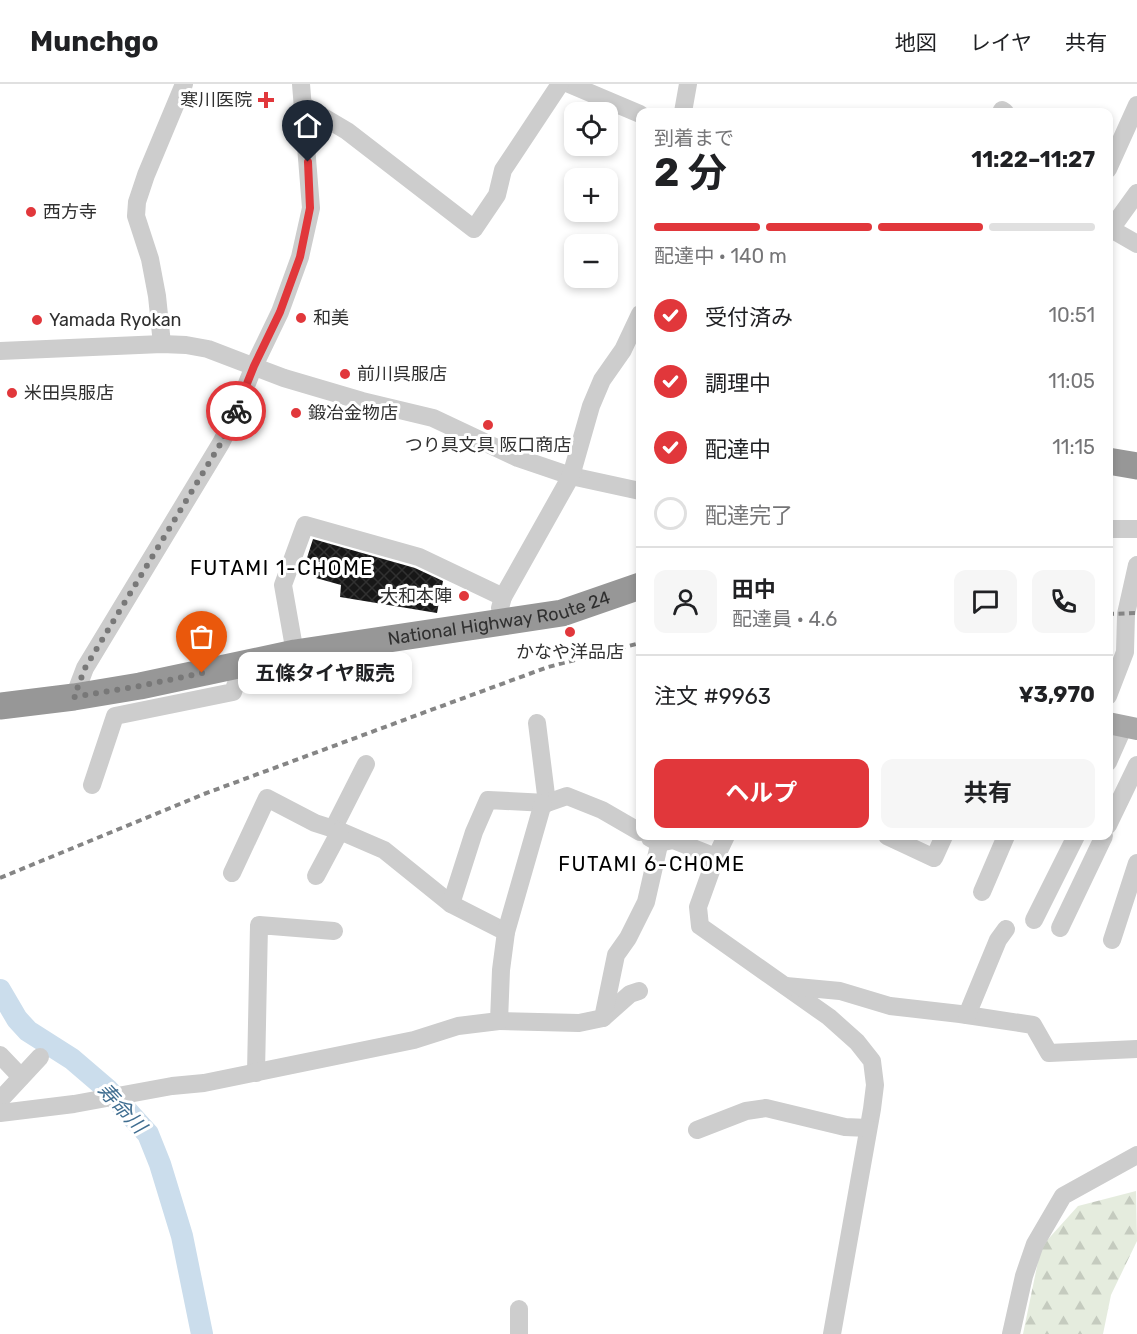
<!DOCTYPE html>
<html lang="ja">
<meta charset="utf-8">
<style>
:root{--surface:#fff;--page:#f6f6f6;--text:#202124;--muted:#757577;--line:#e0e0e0;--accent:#e1373b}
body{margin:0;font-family:Rubik,"Noto Sans JP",sans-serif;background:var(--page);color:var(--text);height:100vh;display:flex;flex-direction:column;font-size:22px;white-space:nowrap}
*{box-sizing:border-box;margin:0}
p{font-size:20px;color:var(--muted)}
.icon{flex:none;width:33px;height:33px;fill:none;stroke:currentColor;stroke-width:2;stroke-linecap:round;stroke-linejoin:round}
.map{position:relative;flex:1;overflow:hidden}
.drawer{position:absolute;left:636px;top:24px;width:477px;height:732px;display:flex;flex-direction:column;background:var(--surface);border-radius:12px;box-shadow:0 3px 9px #0003}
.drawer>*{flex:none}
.fabs{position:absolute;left:564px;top:18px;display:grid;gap:12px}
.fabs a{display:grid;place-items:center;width:54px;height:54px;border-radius:12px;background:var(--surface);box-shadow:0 3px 9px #0003;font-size:30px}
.pin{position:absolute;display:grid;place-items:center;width:51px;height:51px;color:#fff;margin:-62px -26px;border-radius:50% 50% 50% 0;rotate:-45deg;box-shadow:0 0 6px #0007}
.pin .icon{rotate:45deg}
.courier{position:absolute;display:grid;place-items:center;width:60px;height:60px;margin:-30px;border:4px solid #e1373b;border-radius:50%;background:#fff;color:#222;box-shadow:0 2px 8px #0007}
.bubble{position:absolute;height:42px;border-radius:12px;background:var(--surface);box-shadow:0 3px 9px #0003;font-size:20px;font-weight:700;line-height:42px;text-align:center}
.headline em{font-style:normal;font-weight:700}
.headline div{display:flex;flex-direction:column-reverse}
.headline{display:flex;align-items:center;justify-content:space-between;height:102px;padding:0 18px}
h1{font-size:39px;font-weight:700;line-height:45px}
.bar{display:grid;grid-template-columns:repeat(4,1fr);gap:9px 6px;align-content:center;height:72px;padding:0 18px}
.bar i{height:8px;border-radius:4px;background:var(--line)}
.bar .selected{background:var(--accent)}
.bar p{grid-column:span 4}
.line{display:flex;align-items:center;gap:15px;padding:0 18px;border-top:2px solid var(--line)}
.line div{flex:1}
.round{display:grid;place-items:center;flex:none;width:63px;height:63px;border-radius:12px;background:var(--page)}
ol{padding:0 18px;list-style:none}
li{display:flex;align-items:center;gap:18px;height:66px}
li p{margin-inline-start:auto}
li .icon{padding:6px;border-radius:50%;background:var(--accent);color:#fff;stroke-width:4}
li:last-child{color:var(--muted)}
li i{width:33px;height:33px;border:3px solid var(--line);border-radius:50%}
.primary-button{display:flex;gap:12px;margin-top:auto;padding:12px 18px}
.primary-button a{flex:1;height:69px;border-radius:12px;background:var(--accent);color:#fff;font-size:24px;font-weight:700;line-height:69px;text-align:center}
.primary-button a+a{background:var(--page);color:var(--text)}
header{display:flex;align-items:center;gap:36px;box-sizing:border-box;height:84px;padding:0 30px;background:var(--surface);border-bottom:2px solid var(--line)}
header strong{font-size:28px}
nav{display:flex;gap:33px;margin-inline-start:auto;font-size:21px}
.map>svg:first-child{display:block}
</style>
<header>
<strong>Munchgo</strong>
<nav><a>地図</a><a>レイヤ</a><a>共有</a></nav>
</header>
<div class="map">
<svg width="1137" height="1250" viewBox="0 0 1137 1250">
<defs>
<pattern id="forest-firs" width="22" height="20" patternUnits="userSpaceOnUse" patternTransform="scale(1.5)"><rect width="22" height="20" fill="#e5ecde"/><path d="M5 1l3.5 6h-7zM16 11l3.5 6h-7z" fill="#c5cbbf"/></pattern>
<pattern id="building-cross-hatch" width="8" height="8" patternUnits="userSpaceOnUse" patternTransform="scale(1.5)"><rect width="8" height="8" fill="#171717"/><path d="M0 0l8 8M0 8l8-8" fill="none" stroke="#303030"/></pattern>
</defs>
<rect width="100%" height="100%" fill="#fff"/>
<path fill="url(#forest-firs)" d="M1136,1107L1137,1157L1111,1211L1103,1250H1023L1041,1163L1078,1122Z"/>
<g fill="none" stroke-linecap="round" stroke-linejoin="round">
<path stroke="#cbddec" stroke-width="22" d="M0,906L17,935L28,947L72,975L107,1005L148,1050L160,1080L182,1152L202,1250"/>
</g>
<path fill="url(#building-cross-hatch)" d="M313,455L415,484L443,497L437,529L340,513L341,501L316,494L320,478L306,477Z"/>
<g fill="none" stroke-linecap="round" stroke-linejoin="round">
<g stroke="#cdcdcd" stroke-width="18">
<path d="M569,0L640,30"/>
<path d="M303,21L347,47L474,145L497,111L503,86L560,0"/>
<path d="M683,28L688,0"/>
<path d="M1001,28L1002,26L1005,28"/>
<path d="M1108,85L1137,21"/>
<path d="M1137,109L1111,145L1137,160"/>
<path d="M162,260L157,212L150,175L136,132L137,118L146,91L184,0"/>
<path d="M0,267L162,260L186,261L208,265L284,294L362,317L433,334L518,374L571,392L640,407"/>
<path d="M1108,445H1137"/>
<path d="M500,524L503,513L571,392L591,322L602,296L623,266L640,230"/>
<path d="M295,569L283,501L305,441L419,473L503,513"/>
<path d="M1108,612L1125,568L1126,530L1137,481"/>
<path d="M74,613L85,584L221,359L231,339L254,282L280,228L300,173L311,124L301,0"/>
<path d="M537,639L547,719"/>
<path d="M1108,678L1124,642"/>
<path d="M92,701L115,632L233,608L243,580"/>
<path d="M1108,741L1137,681"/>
<path d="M333,745L366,680"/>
<path d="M726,752L716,773L698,823L700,842L829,933L857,958L872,977L875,1001L872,1025L832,1250"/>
<path d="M887,752L934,774L944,752"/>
<path d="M650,754L659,759L673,756L716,773"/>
<path d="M232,789L267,714L315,739L340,747L384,766L451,820L506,848"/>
<path d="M316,792L340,747"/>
<path d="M982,808L1006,752"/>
<path d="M451,820L474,748L488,716L547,719L567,712L602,726L640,748"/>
<path d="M1034,836L1076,752"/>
<path d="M1060,844L1104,752"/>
<path d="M1112,856L1137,779"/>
<path d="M786,902L840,907L890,922L960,930L1033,941L1049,969L1137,965"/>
<path d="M967,931L998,856L1006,845"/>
<path d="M603,934L630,910L639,907"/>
<path d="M499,937L579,939L603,934L616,871L628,854L646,818L661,752"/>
<path d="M0,971L21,993"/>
<path d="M256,989L259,841L334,847"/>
<path d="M0,1016L40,973"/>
<path d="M0,1029L74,1020L172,1002L204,999L414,956L458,942L499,937L501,886L506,848L543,719"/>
<path d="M697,1046L746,1027L766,1024L845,1043L868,1044"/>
<path d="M519,1250V1225"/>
<path d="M1011,1250L1024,1192L1035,1160L1063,1112L1137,1071"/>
</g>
<path stroke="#a8a8a8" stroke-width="22" d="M1108,639L1137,645"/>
<g stroke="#979797" stroke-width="27">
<path d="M1108,377L1137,382"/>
<path id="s1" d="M0,622L74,613L140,602L295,569L562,529L640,502"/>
</g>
<g stroke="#858585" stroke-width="4" stroke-dasharray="6 4.5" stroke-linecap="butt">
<path d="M1108,530L1137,529"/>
<path d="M0,794L204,710L420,630L548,583L640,559"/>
</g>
</g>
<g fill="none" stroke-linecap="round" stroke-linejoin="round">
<path stroke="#787878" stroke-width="6" stroke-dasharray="0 10.8" d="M202,589L140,602L74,613L85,584L221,359L236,327"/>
<path stroke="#e1373b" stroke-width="8" d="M236,327L254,282L280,228L300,173L310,124L308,78"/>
</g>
<g fill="#e1373b" stroke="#fff" stroke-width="2">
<path d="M263 7h6v6h6v6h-6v6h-6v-6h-6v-6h6z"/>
<circle cx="31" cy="128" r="6"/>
<circle cx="301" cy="234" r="6"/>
<circle cx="37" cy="236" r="6"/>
<circle cx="345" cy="290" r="6"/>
<circle cx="12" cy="309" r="6"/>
<circle cx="296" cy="329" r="6"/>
<circle cx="488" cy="341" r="6"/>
<circle cx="464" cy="512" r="6"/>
<circle cx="570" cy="548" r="6"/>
</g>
<g text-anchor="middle" stroke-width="6" stroke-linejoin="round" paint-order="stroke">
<g font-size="18" fill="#303030" stroke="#fff" text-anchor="start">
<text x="252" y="22" text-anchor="end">寒川医院</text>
<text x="43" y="134">西方寺</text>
<text x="313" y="240">和美</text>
<text x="49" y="242">Yamada Ryokan</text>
<text x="357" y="296">前川呉服店</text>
<text x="24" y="315">米田呉服店</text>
<text x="308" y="335">鍛冶金物店</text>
<text x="488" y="367" text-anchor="middle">つり具文具 阪口商店</text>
<text x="452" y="518" text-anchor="end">大和本陣</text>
<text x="570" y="574" text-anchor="middle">かなや洋品店</text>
</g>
<g font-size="18" fill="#303030" stroke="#fff">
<text dy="6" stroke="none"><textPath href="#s1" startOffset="507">National Highway Route 24</textPath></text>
</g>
<g font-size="20" letter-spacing="1.5" fill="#000" stroke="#fff">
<text x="282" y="491">FUTAMI 1-CHOME</text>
<text x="652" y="787">FUTAMI 6-CHOME</text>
</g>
<g font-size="20" font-style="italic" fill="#3f6d90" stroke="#fff">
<text transform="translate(122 1024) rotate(47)" y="7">寿命川</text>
</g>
</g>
</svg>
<div class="fabs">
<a><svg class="icon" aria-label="locate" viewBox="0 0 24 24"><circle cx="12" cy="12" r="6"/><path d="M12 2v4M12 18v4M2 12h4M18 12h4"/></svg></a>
<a>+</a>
<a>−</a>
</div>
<div class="pin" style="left:202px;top:589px;background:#ea580c"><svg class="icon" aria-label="bag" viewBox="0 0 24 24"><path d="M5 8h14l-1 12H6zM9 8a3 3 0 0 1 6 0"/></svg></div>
<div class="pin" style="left:308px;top:78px;background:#1f2937"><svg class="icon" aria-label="home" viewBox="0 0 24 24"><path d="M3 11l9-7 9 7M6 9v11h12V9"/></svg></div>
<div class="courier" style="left:236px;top:327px"><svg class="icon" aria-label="bike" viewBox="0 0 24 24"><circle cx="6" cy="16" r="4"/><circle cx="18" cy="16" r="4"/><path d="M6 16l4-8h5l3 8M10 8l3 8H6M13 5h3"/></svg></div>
<div class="bubble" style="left:238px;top:568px;width:174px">五條タイヤ販売</div>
<section class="drawer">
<div class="headline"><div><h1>2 分</h1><p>到着まで</p></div><em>11:22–11:27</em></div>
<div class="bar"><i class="selected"></i><i class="selected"></i><i class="selected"></i><i></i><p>配達中 · 140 m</p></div>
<ol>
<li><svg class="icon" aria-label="check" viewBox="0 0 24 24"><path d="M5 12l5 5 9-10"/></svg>受付済み<p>10:51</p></li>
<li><svg class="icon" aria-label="check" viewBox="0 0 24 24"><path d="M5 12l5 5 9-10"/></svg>調理中<p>11:05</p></li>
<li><svg class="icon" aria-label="check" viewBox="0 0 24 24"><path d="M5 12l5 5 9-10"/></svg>配達中<p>11:15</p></li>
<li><i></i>配達完了</li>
</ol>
<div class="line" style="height:108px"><a class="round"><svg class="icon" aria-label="person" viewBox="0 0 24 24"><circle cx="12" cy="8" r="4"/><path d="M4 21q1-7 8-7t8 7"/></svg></a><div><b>田中</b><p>配達員 · 4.6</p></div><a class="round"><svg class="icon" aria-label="chat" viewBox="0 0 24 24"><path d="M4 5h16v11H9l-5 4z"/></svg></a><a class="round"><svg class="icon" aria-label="phone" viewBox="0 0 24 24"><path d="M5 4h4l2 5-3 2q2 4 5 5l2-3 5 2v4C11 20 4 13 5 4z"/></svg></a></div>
<div class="line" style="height:78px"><div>注文 #9963</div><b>¥3,970</b></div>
<div class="primary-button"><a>ヘルプ</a><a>共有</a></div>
</section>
</div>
